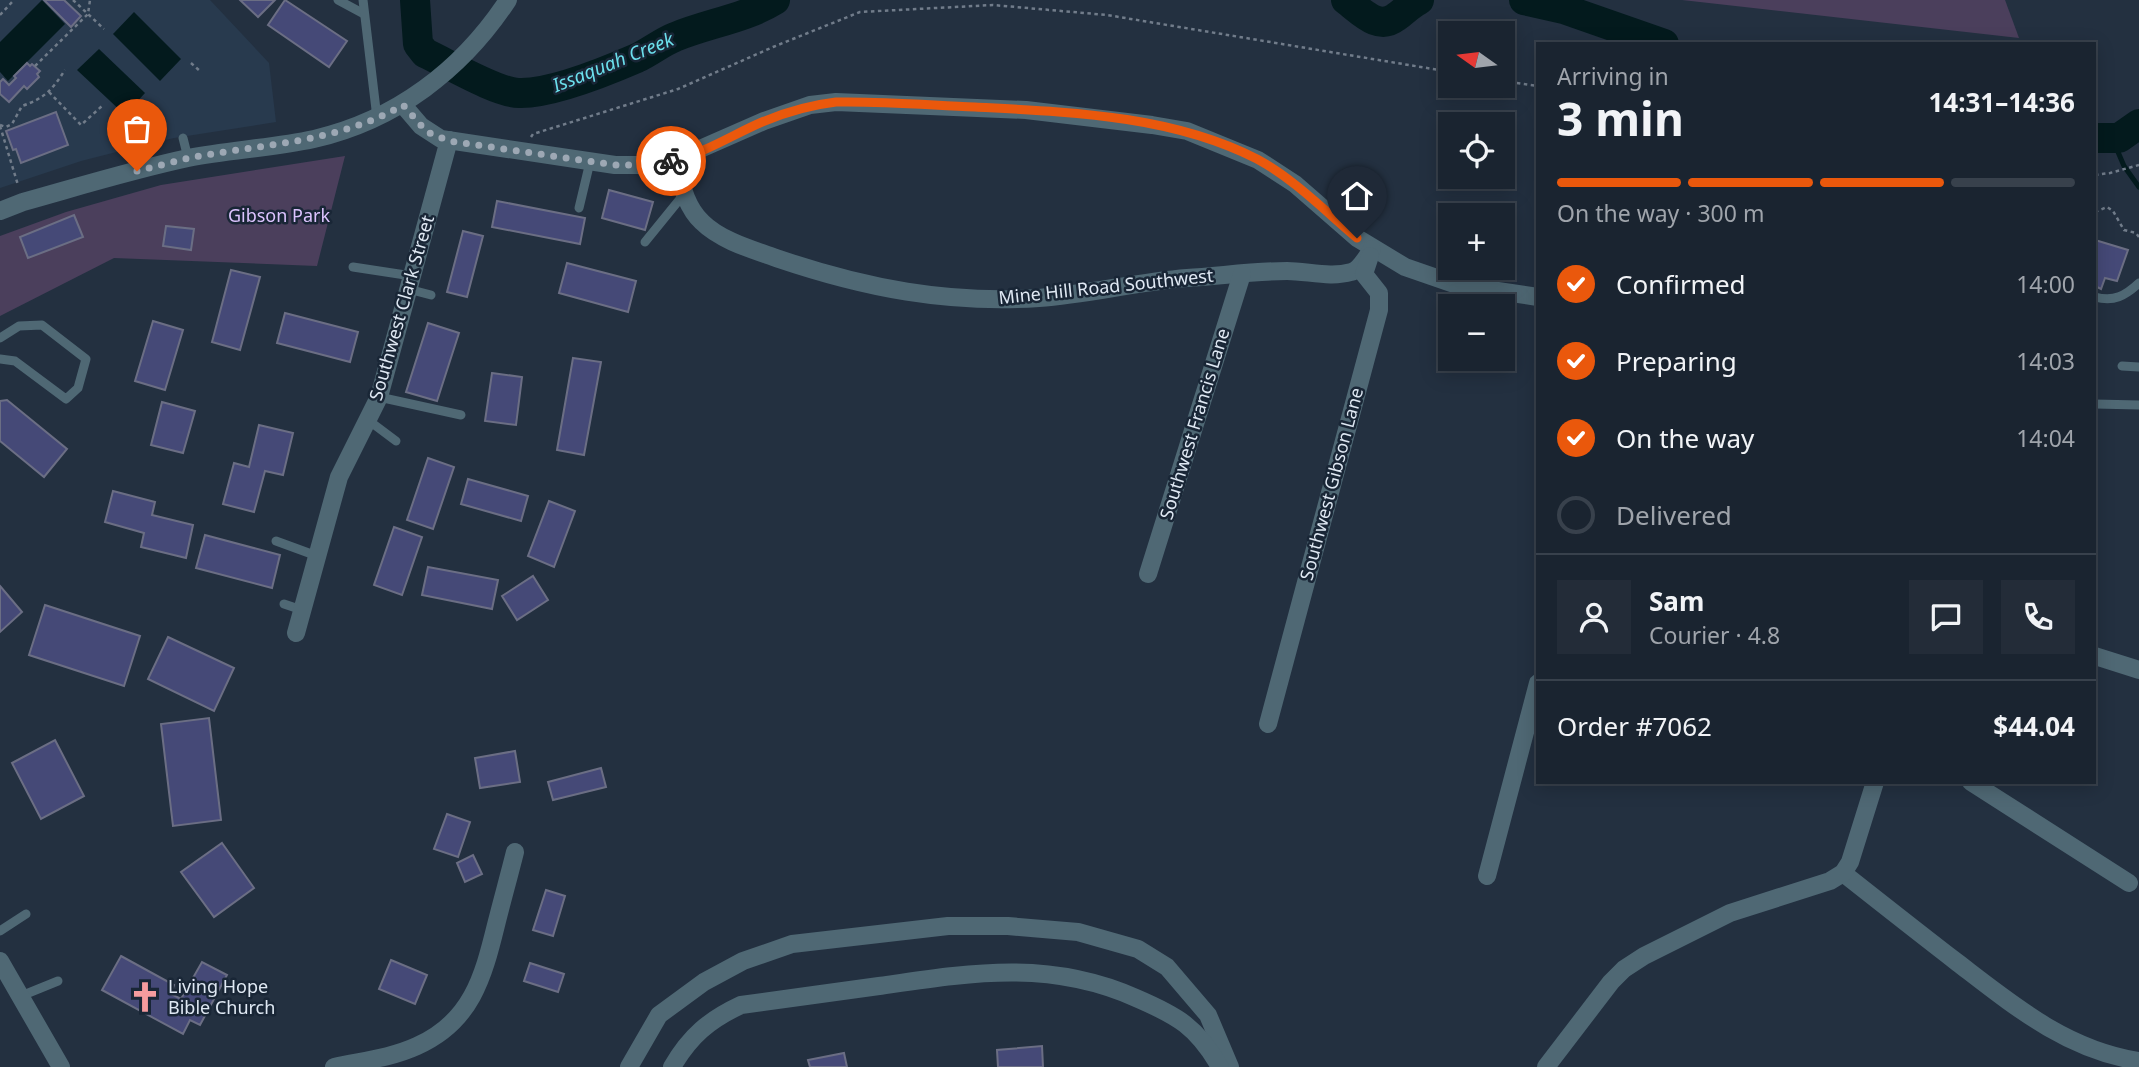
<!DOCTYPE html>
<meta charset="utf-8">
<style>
:root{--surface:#1a2430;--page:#232c38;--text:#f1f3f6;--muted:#9fa4ab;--line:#38414c;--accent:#ea580c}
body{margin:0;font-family:"Noto Sans",sans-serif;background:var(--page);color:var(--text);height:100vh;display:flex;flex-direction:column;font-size:26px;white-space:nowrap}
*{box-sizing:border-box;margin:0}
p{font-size:23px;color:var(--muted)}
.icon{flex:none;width:38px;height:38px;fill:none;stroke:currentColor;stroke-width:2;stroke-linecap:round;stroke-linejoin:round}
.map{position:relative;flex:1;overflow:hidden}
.sheet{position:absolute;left:1536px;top:42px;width:560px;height:742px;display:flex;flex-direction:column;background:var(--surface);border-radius:0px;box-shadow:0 4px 18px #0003,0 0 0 2px var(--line)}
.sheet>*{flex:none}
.needle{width:46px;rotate:284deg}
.fabs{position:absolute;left:1438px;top:21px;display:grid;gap:14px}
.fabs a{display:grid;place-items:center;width:77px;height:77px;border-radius:0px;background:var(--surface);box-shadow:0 4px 18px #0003,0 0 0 2px var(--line);font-size:35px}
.pin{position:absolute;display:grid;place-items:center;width:60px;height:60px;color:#fff;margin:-72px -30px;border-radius:50% 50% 50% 0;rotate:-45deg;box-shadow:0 0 7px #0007}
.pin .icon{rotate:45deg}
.courier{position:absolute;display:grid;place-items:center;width:70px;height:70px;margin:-35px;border:5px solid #ea580c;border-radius:50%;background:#fff;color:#222;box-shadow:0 2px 9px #0007}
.headline em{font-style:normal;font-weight:700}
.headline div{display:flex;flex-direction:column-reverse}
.headline{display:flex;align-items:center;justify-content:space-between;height:119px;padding:0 21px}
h1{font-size:46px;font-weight:700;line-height:52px}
.bar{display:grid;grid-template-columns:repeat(4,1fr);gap:10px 7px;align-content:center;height:84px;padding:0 21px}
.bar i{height:9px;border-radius:5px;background:var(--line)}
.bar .selected{background:var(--accent)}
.bar p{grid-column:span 4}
.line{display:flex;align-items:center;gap:18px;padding:0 21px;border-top:2px solid var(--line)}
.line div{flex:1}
.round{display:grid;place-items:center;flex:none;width:74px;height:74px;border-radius:0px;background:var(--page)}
ol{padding:0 21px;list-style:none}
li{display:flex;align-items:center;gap:21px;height:77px}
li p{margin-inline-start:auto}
li .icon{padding:7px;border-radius:50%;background:var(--accent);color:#fff;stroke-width:4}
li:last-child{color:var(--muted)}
li i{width:38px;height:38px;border:4px solid var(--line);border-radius:50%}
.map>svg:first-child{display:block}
</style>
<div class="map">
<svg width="2139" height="1067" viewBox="0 0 2139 1067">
<rect width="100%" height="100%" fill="#233040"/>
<path fill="#283a4e" d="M0,0H210L269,63L276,122L174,138L140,146L81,161L0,188Z"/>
<g fill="#4b3f5c">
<path d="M1682,0H2005L2019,38Z"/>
<path d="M345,156L317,266L114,258L0,316V236L66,212L161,185Z"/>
</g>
<g fill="#031a1d">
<path d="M42,0L65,24L8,81L0,72V42Z"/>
<path d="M134,12L181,59L160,81L113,34Z"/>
<path d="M99,49L145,93L125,115L77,70Z"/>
</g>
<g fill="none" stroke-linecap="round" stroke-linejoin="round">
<path stroke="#031a1d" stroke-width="5" d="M2112,138L2124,166L2139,187"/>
<g stroke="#031a1d" stroke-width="30">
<path d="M415,0L418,44L425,53C447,63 497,93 519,93C551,94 607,71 637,58C650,52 662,42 675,37C709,23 744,19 775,0"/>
<path d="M1346,0C1361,11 1378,31 1396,17C1405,11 1409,5 1419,0"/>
<path d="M1524,0L1564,9L1664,44"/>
<path d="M2095,138H2119L2139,124"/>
</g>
</g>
<g fill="#454977" stroke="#6b6e84" stroke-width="2">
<path d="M44,0H64L81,16L71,27Z"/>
<path d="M240,0H275L258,17Z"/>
<path d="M285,0L347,41L329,67L268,25Z"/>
<path d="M27,63L30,66L32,64L40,71L37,74L39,77L27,89L24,86L9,102L0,94V82L3,79L9,85L16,78L14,76Z"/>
<path d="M56,112L68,145L21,163L16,149L13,150L6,131Z"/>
<path d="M609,190L653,202L645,230L602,218Z"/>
<path d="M497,201L585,218L580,244L492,227Z"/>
<path d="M74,215L83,237L28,258L20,237Z"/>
<path d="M166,226L194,229L191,250L163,246Z"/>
<path d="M463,231L483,236L467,297L447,292Z"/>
<path d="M2095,240L2128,250L2117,281L2105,278L2101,289L2095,286Z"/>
<path d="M567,263L636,281L628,312L559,293Z"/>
<path d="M231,270L260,277L240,350L212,342Z"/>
<path d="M285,313L358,332L350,362L277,343Z"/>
<path d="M153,321L183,330L165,390L135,381Z"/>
<path d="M428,323L459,333L437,401L406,392Z"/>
<path d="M573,358L601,362L584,455L557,450Z"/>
<path d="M492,373L522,377L516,425L485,421Z"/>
<path d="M7,400L67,449L44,477L0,441V401Z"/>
<path d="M162,402L195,411L183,453L151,445Z"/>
<path d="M259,425L293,433L283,475L265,471L254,512L223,504L234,463L249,467Z"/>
<path d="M428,458L454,467L433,529L407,520Z"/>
<path d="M468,479L528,496L521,521L461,504Z"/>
<path d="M113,491L155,502L152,515L193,525L186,558L141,547L144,533L105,522Z"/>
<path d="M549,501L575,511L554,567L528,556Z"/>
<path d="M394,527L422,537L402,595L374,585Z"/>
<path d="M205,535L280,555L272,588L196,568Z"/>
<path d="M428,567L498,580L492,609L422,595Z"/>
<path d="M533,576L548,600L517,620L502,596Z"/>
<path d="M0,586L22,612L0,632Z"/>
<path d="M45,605L140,636L124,686L29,655Z"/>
<path d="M168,637L234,668L214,711L148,679Z"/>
<path d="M209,718L221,820L173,826L161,724Z"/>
<path d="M55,740L84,796L41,819L12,763Z"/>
<path d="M515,751L520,782L480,788L475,758Z"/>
<path d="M601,768L606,787L553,800L548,782Z"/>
<path d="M447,814L470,822L458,857L434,849Z"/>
<path d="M222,843L254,888L214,917L181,872Z"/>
<path d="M473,855L482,874L465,882L457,863Z"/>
<path d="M546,890L565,896L553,936L533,930Z"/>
<path d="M121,956L174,985L171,994L181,999L202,962L227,975L200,1025L190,1020L183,1034L102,990Z"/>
<path d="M391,960L427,975L415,1004L379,989Z"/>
<path d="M530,963L564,974L558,992L524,981Z"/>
<path d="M1042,1046L1043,1067H998L997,1050Z"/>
<path d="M844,1053L847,1067H810L808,1060Z"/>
</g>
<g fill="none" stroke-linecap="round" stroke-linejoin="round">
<g stroke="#717c8a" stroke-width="2.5" stroke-dasharray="3.5 3.5" stroke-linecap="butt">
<path d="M73,0L104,29"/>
<path d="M0,15L14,0"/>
<path d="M191,63L201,72"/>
<path d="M35,66L88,14L90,0"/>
<path d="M1503,81L1538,86"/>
<path d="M49,92L81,125L102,106"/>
<path d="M0,125L6,127L12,124L22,106C45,98 52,90 65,70"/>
<path d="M0,126L18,185"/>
<path d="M531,137L533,134L678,89L773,47L860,12L993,5L1107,15L1451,72"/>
<path d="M2095,175L2110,173L2139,165"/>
<path d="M2095,212L2107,207L2113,211L2124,230L2136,233L2139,237"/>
</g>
<g stroke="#4f6874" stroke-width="9">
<path d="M338,0L364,14"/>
<path d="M363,0L377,118"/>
<path d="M183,138L188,158"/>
<path d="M579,208L590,162"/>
<path d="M645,242L684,194"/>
<path d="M353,267L412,276"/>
<path d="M408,289L431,295"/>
<path d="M2095,297C2114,302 2125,296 2139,283"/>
<path d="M0,338L19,326L42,325L86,359L78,388L66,399L15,361L0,359"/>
<path d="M2122,366L2139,367"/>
<path d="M379,397L461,415"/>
<path d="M2095,404L2139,405"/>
<path d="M368,420L396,441"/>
<path d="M276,541L317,556"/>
<path d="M284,604L302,610"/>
<path d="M0,931L26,914"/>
<path d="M21,996L58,981"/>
</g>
<g stroke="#4f6874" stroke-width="18">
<path d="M403,105L421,126L441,139L615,165H640L675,160L764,121L810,105L836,102L1026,110L1152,125L1187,131L1258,160L1295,184L1357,238L1405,267L1457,285L1538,297"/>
<path d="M675,160C681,182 685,206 702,222C721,241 754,250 779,259C865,288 947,304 1039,298C1089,294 1137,282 1187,278C1220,276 1254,271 1287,271C1307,271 1331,278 1351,272C1360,270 1367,256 1372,249"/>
<path d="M1148,574L1242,274"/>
<path d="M296,633L339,477L379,397L449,140"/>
<path d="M2095,656L2139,670"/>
<path d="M1268,724L1379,310V293L1364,274L1370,256"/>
<path d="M1971,782L2129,883"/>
<path d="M1843,873C1881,903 1919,933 1958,963C2014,1006 2067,1050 2139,1061"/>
<path d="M1487,876L1538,683"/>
<path d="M334,1067C361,1061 391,1058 417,1046C471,1022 483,978 496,925C502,901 509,876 515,852"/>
<path d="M629,1067L659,1015L704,982L743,961L792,944L948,926H1008L1078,932L1138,949L1167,967L1208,1015L1230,1067"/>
<path d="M672,1067C690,1036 709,1020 741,1005C787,999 833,992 879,986C969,973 1049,959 1136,998C1178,1016 1197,1027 1220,1067"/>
<path d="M1546,1067L1611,982L1624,969L1644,956L1730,913L1830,881L1843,873L1850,862L1875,782"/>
</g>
<g stroke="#4f6874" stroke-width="18">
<path d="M0,211L23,202C77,187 132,170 188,158C229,150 272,148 314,139C396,120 462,70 508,0"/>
<path d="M0,961L61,1067"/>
</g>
</g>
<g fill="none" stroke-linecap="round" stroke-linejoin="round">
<path stroke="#9da8b4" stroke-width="7" stroke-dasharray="0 12.6" d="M137,171C154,167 172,162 189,158C262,144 337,143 403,105L427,132L449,141L615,165H640L671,161"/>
<path stroke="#ea580c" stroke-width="9" d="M671,161C703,154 732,135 762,122C786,112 810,105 836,102C882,101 928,105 975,107C1069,112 1171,115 1257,159C1294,179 1325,211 1357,238"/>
</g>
<defs>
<symbol id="church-bare" viewBox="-9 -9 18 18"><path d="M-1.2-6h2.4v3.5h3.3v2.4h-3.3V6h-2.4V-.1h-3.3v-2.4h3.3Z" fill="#f59b9e" stroke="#192636" stroke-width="2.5" paint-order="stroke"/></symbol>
</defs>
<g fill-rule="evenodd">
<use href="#church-bare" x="123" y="975" width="44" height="44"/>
</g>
<g text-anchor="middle" stroke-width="5" stroke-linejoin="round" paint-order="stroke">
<g font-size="18" fill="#dcc3fe" stroke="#192636">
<text x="279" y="222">Gibson Park</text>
</g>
<g font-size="18" fill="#dfe8f3" stroke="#192636">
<text transform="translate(1106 287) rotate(-6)" y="6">Mine Hill Road Southwest</text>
<text transform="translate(402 308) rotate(-74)" y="6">Southwest Clark Street</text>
<text transform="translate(1195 424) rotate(-73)" y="6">Southwest Francis Lane</text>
<text transform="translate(1332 484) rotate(-75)" y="6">Southwest Gibson Lane</text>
</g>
<g font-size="18" fill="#dfe8f3" stroke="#192636" text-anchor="start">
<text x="168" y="993">Living Hope<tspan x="168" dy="21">Bible Church</tspan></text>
</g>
<g font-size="19" font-style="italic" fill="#6bdfec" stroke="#192636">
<text transform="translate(613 62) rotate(-22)" y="7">Issaquah Creek</text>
</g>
</g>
</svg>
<div class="fabs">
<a><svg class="needle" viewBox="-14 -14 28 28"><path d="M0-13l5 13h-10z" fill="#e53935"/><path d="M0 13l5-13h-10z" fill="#9fa4ab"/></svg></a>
<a><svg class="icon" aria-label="locate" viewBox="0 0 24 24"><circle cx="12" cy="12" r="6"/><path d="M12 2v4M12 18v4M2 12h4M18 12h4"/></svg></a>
<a>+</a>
<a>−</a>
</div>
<div class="pin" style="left:137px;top:171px;background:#ea580c"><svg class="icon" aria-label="bag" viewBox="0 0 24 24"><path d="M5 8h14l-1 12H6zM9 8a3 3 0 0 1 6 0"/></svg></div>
<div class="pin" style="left:1357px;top:238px;background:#1f2937"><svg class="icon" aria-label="home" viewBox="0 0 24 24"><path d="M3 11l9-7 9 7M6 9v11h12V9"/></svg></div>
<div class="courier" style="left:671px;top:161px"><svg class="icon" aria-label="bike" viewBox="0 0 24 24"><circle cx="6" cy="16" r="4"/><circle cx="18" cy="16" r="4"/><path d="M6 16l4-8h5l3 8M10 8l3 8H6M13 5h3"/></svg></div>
<section class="sheet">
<div class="headline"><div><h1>3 min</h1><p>Arriving in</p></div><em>14:31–14:36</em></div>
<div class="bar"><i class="selected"></i><i class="selected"></i><i class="selected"></i><i></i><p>On the way · 300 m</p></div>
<ol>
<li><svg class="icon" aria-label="check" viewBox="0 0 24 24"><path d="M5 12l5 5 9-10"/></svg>Confirmed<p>14:00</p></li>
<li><svg class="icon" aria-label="check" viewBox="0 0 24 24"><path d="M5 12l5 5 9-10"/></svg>Preparing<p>14:03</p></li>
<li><svg class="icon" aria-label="check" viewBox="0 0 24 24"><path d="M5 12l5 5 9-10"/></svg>On the way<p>14:04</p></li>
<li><i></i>Delivered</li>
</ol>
<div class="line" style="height:126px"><a class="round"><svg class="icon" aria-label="person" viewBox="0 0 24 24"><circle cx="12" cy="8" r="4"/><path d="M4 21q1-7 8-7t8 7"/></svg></a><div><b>Sam</b><p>Courier · 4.8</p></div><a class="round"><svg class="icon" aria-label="chat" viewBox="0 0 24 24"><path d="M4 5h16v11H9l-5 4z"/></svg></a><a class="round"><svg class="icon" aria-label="phone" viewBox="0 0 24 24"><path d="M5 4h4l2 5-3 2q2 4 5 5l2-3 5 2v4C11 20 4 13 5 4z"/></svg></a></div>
<div class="line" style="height:91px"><div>Order #7062</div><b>$44.04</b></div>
</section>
</div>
